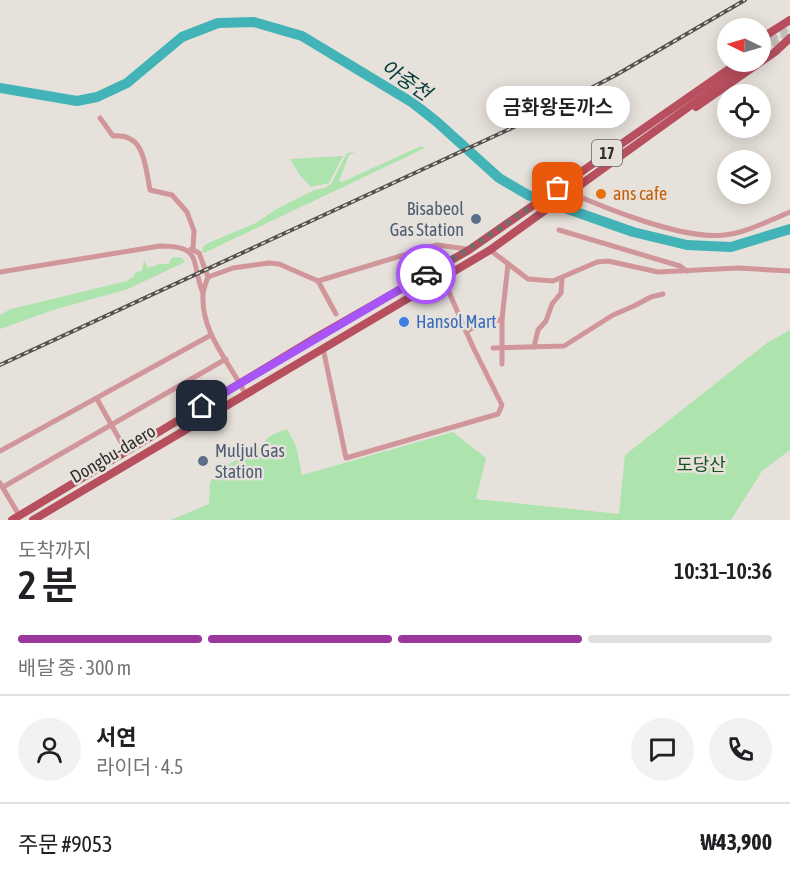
<!DOCTYPE html>
<html lang="ko">
<meta charset="utf-8">
<style>
:root{--surface:#fff;--page:#f2f2f2;--text:#202124;--muted:#757577;--line:#e0e0e0;--accent:#9a389e}
body{margin:0;font-family:"Asap Condensed","Noto Sans KR",sans-serif;background:var(--page);color:var(--text);height:100vh;display:flex;flex-direction:column;font-size:22px;white-space:nowrap}
*{box-sizing:border-box;margin:0}
p{font-size:20px;color:var(--muted)}
.icon{flex:none;width:33px;height:33px;fill:none;stroke:currentColor;stroke-width:2;stroke-linecap:round;stroke-linejoin:round}
.map{position:relative;height:520px;overflow:hidden}
.details{display:flex;flex-direction:column;background:var(--surface);flex:1}
.details>*{flex:none}
.needle{width:39px;rotate:275deg}
.buttons{position:absolute;left:717px;top:18px;display:grid;gap:12px}
.buttons a{display:grid;place-items:center;width:54px;height:54px;border-radius:50%;background:var(--surface);box-shadow:0 3px 15px #0003;font-size:30px}
.pin{position:absolute;display:grid;place-items:center;width:51px;height:51px;color:#fff;margin:-26px;border-radius:12px;box-shadow:0 3px 9px #0006}
.courier{position:absolute;display:grid;place-items:center;width:60px;height:60px;margin:-30px;border:4px solid #a855f7;border-radius:50%;background:#fff;color:#222;box-shadow:0 2px 8px #0007}
.bubble{position:absolute;height:42px;border-radius:21px;background:var(--surface);box-shadow:0 3px 15px #0003;font-size:20px;font-weight:600;line-height:42px;text-align:center}
.summary em{font-style:normal;font-weight:600}
.summary div{display:flex;flex-direction:column-reverse}
.summary{display:flex;align-items:center;justify-content:space-between;height:102px;padding:0 18px}
h1{font-size:39px;font-weight:600;line-height:45px}
.bar{display:grid;grid-template-columns:repeat(4,1fr);gap:9px 6px;align-content:center;height:72px;padding:0 18px}
.bar i{height:8px;border-radius:4px;background:var(--line)}
.bar .active{background:var(--accent)}
.bar p{grid-column:span 4}
.line{display:flex;align-items:center;gap:15px;padding:0 18px;border-top:2px solid var(--line)}
.line div{flex:1}
.round{display:grid;place-items:center;flex:none;width:63px;height:63px;border-radius:32px;background:var(--page)}
.map>svg:first-child{display:block}
</style>
<div class="map">
<svg width="790" height="520" viewBox="0 0 790 520">
<rect width="100%" height="100%" fill="#e7e1db"/>
<g fill="#ade3ad">
<path d="M421,146L425,148L204,253L202,252L203,247L206,244L256,223L275,210L314,190L325,188L331,184L347,153L355,152L349,155L339,181L342,182Z"/>
<path d="M343,156L329,183L311,187L299,174L290,159Z"/>
<path d="M175,257L182,258L185,262L128,289L53,310L0,329V315L11,309L127,281L133,277L136,272L142,271L144,260L148,268L159,264H169L171,259Z"/>
<path d="M790,330V450L762,471L731,520H158H171L209,504L210,483L218,469L254,452L270,436L287,429L296,446L302,475L453,432L486,458L476,499L619,514L625,455L767,343Z"/>
</g>
<g fill="none" stroke-linecap="round" stroke-linejoin="round">
<path stroke="#42b3b7" stroke-width="10" d="M0,88L77,101L97,97L127,83L182,37L218,23L254,22L302,36L413,103L437,122L499,178L528,195L633,232L687,245L731,247L790,229"/>
<g stroke="#c3beb8" stroke-width="8" stroke-dasharray="8 4" stroke-linecap="butt">
<path d="M760,46L790,25"/>
<path d="M763,53L790,33"/>
</g>
<g stroke="#d1969a" stroke-width="5">
<path d="M100,118L113,136C145,133 145,165 150,190L172,195L187,212L194,231L193,249"/>
<path d="M569,192C607,209 684,240 724,235C746,233 770,220 790,212"/>
<path d="M559,230L680,266L687,271"/>
<path d="M191,249L199,253L208,277"/>
<path d="M490,250L528,279L553,281L597,262L608,261L658,272L738,268L790,271"/>
<path d="M0,272L160,246C202,246 191,260 202,291"/>
<path d="M318,281L336,314"/>
<path d="M502,319L508,264"/>
<path d="M466,332L474,327L502,319V364"/>
<path d="M534,347L538,330L546,321L552,304L561,293L562,278"/>
<path d="M323,348L346,458L498,414L502,405L473,347L438,267"/>
<path d="M493,348L564,346L613,315L634,306L651,297L663,294"/>
<path d="M245,393C229,362 201,332 203,295C203,289 206,283 208,277L233,268L269,263L279,264L318,281L437,245L467,249"/>
<path d="M97,399L126,451"/>
<path d="M0,451L211,335"/>
<path d="M0,483L19,515"/>
<path d="M3,487L226,359"/>
</g>
<g stroke="#b84f5e" stroke-width="8">
<path d="M760,39L790,20"/>
<path d="M760,55L763,53"/>
<path d="M696,107L775,52L790,38"/>
<path d="M12,520L317,337L469,250L739,62"/>
<path d="M33,520L490,250L751,62"/>
</g>
<defs>
<path id="rail" d="M0,365L527,121L616,75L745,0"/>
</defs>
<use href="#rail" stroke="#54514e" stroke-width="4"/>
<use href="#rail" stroke="#e7e1db" stroke-width="1.5" stroke-dasharray="4.5" stroke-linecap="butt"/>
</g>
<g fill="none" stroke-linecap="round" stroke-linejoin="round">
<path stroke="#716e6b" stroke-width="6" stroke-dasharray="0 10.8" d="M426,274L469,249L558,188"/>
<path stroke="#a855f7" stroke-width="8" d="M202,406L426,274"/>
</g>
<circle fill="#e8710a" stroke="#e7e1db" stroke-width="2" cx="601" cy="194" r="6"/>
<g fill="#5c6f8a" stroke="#e7e1db" stroke-width="2">
<circle cx="476" cy="219" r="6"/>
<circle cx="203" cy="461" r="6"/>
</g>
<circle fill="#3f7fe0" stroke="#e7e1db" stroke-width="2" cx="404" cy="322" r="6"/>
<g text-anchor="middle" stroke-width="5" stroke-linejoin="round" paint-order="stroke">
<rect fill="#e7e1db" stroke="#686562" stroke-width="1.5" x="592" y="140" width="30" height="26" rx="4.5"/>
<g font-size="16" font-weight="bold" fill="#32302e">
<text x="607" y="159">17</text>
</g>
<g font-size="18" fill="#c56008" stroke="#e7e1db" text-anchor="start">
<text x="613" y="200">ans cafe</text>
</g>
<g font-size="18" fill="#4e5e75" stroke="#e7e1db" text-anchor="end">
<text x="464" y="215">Bisabeol<tspan x="464" dy="21">Gas Station</tspan></text>
<text x="215" y="457" text-anchor="start">Muljul Gas<tspan x="215" dy="21">Station</tspan></text>
</g>
<g font-size="18" fill="#366cbe" stroke="#e7e1db" text-anchor="start">
<text x="416" y="328">Hansol Mart</text>
</g>
<g font-size="18" fill="#32302e" stroke="#e7e1db">
<text transform="translate(113 454) rotate(-31)" y="6">Dongbu-daero</text>
</g>
<g font-size="18" fill="#18531d" stroke="#e7e1db">
<text x="701" y="471">도당산</text>
</g>
<g font-size="20" font-style="italic" fill="#063c3e" stroke="#e7e1db">
<text transform="translate(406 80) rotate(34)" y="7">아중천</text>
</g>
</g>
</svg>
<div class="buttons">
<a><svg class="needle" viewBox="-14 -14 28 28"><path d="M0-13l5 13h-10z" fill="#e53935"/><path d="M0 13l5-13h-10z" fill="#757577"/></svg></a>
<a><svg class="icon" aria-label="locate" viewBox="0 0 24 24"><circle cx="12" cy="12" r="6"/><path d="M12 2v4M12 18v4M2 12h4M18 12h4"/></svg></a>
<a><svg class="icon" aria-label="layers" viewBox="0 0 24 24"><path d="M12 4l9 5-9 5-9-5zM3 14l9 5 9-5"/></svg></a>
</div>
<div class="pin" style="left:558px;top:188px;background:#ea580c"><svg class="icon" aria-label="bag" viewBox="0 0 24 24"><path d="M5 8h14l-1 12H6zM9 8a3 3 0 0 1 6 0"/></svg></div>
<div class="pin" style="left:202px;top:406px;background:#1f2937"><svg class="icon" aria-label="home" viewBox="0 0 24 24"><path d="M3 11l9-7 9 7M6 9v11h12V9"/></svg></div>
<div class="courier" style="left:426px;top:274px"><svg class="icon" aria-label="car" viewBox="0 0 24 24"><path d="M5 17H2v-5l4-1 3-4h7l3 4 3 1v5h-3M9 17h6M6 11h13"/><circle cx="7" cy="17" r="2"/><circle cx="17" cy="17" r="2"/></svg></div>
<div class="bubble" style="left:486px;top:86px;width:144px">금화왕돈까스</div>
</div>
<section class="details">
<div class="summary"><div><h1>2 분</h1><p>도착까지</p></div><em>10:31–10:36</em></div>
<div class="bar"><i class="active"></i><i class="active"></i><i class="active"></i><i></i><p>배달 중 · 300 m</p></div>
<div class="line" style="height:108px"><a class="round"><svg class="icon" aria-label="person" viewBox="0 0 24 24"><circle cx="12" cy="8" r="4"/><path d="M4 21q1-7 8-7t8 7"/></svg></a><div><b>서연</b><p>라이더 · 4.5</p></div><a class="round"><svg class="icon" aria-label="chat" viewBox="0 0 24 24"><path d="M4 5h16v11H9l-5 4z"/></svg></a><a class="round"><svg class="icon" aria-label="phone" viewBox="0 0 24 24"><path d="M5 4h4l2 5-3 2q2 4 5 5l2-3 5 2v4C11 20 4 13 5 4z"/></svg></a></div>
<div class="line" style="height:78px"><div>주문 #9053</div><b>₩43,900</b></div>
</section>
